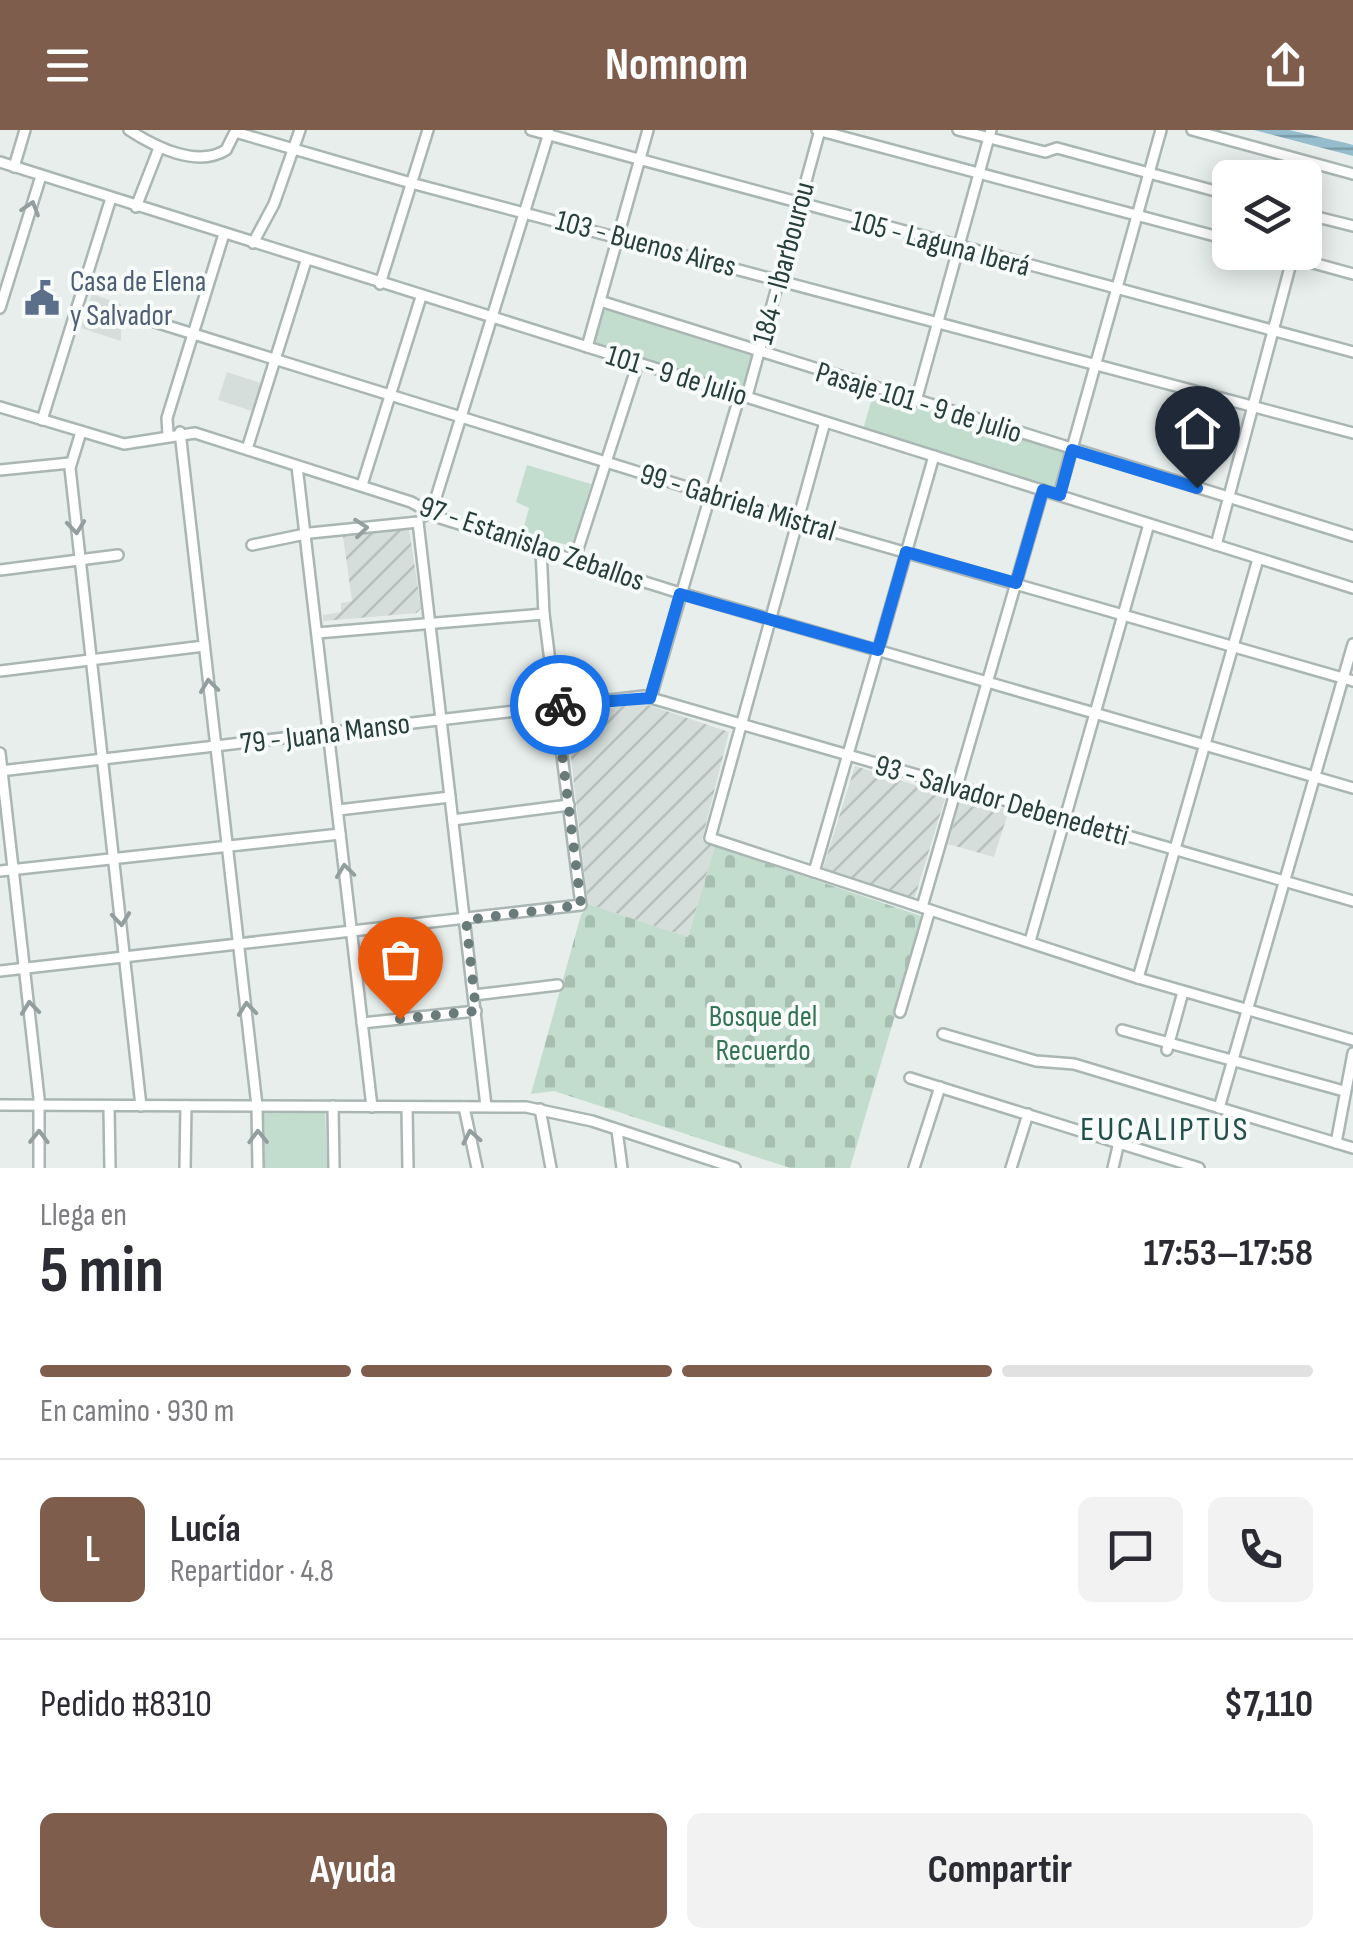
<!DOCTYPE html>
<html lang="es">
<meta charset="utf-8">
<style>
:root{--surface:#fff;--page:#f2f2f3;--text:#2b2b33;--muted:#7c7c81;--line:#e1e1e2;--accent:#7f5d4d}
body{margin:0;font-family:"Sofia Sans Condensed",sans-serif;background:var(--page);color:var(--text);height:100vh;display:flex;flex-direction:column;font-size:38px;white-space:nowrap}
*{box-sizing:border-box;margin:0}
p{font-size:32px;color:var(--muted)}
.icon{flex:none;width:55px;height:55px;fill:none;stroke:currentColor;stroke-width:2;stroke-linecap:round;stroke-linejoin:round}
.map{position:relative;height:1038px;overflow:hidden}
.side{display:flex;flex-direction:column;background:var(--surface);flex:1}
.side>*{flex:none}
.buttons{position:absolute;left:1212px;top:30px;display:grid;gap:20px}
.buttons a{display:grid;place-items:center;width:110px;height:110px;border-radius:15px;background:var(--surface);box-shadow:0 5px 25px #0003;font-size:50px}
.pin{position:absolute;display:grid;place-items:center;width:85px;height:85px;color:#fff;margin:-102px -42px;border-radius:50% 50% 50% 0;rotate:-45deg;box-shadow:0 0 10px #0007}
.pin .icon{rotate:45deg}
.courier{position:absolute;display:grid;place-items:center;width:100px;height:100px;margin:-50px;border:8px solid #1a73e8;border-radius:50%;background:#fff;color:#222;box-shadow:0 2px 12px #0007}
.headline em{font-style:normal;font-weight:700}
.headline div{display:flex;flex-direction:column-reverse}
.headline{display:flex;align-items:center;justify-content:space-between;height:170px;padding:0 40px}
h1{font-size:65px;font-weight:700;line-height:75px}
.bar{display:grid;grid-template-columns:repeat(4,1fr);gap:15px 10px;align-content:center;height:120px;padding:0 40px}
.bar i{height:12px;border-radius:8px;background:var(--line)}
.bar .on{background:var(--accent)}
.bar p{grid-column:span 4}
.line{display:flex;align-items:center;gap:25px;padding:0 40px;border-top:2px solid var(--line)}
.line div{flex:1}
.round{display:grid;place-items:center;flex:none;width:105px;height:105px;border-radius:15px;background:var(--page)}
.cta{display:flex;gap:20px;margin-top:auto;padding:20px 40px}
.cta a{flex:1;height:115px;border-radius:15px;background:var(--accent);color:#fff;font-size:40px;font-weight:700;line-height:115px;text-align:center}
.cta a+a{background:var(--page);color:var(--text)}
header{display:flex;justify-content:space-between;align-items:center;height:130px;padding:0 40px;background:var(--accent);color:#fff;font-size:45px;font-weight:700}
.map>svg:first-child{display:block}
</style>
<header><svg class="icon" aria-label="menu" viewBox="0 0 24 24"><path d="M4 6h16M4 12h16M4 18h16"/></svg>Nomnom<svg class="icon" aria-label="share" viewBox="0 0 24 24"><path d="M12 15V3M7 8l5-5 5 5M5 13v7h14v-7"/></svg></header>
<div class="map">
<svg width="1353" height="1038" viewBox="0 0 1353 1038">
<defs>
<pattern id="industrial-furrows" width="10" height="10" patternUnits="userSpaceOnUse" patternTransform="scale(2.5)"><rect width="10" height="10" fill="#d5dedb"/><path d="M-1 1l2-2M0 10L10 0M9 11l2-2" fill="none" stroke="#b7c0bd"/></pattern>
<pattern id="cemetery-stones" width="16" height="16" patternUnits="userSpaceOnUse" patternTransform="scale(2.5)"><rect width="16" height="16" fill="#c2ddcd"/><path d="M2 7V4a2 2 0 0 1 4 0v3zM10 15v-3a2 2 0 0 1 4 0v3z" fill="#a7bfb1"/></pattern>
<pattern id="water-rules" width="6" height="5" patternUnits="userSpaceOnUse" patternTransform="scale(2.5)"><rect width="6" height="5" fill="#95bdcd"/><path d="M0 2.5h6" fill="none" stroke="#7a9ba8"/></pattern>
</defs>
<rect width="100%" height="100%" fill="#e7eeec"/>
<g fill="#d5dedb">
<path d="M92,164L121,174V211L81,198Z"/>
<path d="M227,242L261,253L252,281L218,270Z"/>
</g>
<g fill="url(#industrial-furrows)">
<path d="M409,399L421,478L417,483L323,491V485L341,482V473L352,471L343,406Z"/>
<path d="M642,573L729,602L702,710L715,716L688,807L588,774L566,585Z"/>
<path d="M855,636L946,665L914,770L823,738Z"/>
<path d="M961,668L1009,680L994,727L948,714Z"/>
</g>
<path fill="url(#cemetery-stones)" d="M715,716L924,787L850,1038H790L554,961L531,964L581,785L588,774L688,807Z"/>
<g fill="#c2ddcd">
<path d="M604,176L754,223L743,262L593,214Z"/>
<path d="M875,258L1072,320L1059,365L862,303Z"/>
<path d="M527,335L591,354L572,416L522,404L529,378L516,372Z"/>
<path d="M260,978H325L327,1038H261Z"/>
</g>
<path fill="url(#water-rules)" d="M1254,0H1289L1346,13L1353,15V26Z"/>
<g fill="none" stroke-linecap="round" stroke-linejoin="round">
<defs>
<g id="minor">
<path d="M129,0C155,17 197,38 226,20L235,2L411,53L1353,303"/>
<path d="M531,0L1353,222"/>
<path d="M817,0L1230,110"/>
<path d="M958,0L1045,22L1057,18L1230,65"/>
<path d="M1192,0L1353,44"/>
<path d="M0,32L1353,458"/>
<path d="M14,37L25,0"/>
<path d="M136,77L159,18"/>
<path d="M1305,81L1316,35"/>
<path d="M1305,84L1353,96"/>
<path d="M253,113L274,74L300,0"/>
<path d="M1273,122L1353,144"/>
<path d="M380,154L428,0"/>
<path d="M600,171L1353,406"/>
<path d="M0,178L41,46"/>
<path d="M126,183L796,391L1353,551"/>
<path d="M587,217L648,0"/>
<path d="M747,266L820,0"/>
<path d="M916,271L991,0"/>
<path d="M0,277L124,314L195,303L411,372L440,388L680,463L1353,658"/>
<path d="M42,290L111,68"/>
<path d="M825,292L710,708L1138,848L1353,910"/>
<path d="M81,302L70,338L141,976"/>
<path d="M180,302L257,976L258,1038"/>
<path d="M168,304L167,288L224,104"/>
<path d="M247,319L306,131"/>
<path d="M297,336L372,977"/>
<path d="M0,340L70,333"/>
<path d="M362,355L421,167"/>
<path d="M1059,365L1161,0"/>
<path d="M424,386L434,374L549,3"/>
<path d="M418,392L486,976"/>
<path d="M252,415L310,403L418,392"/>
<path d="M1216,415L1294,122"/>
<path d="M575,428L638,233"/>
<path d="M0,440L118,425"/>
<path d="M317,503L544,484"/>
<path d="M0,541L204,516"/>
<path d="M651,567L740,264"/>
<path d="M0,623L39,968V1038"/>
<path d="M0,641L644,566L1353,771"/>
<path d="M338,680L450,667"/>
<path d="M453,690L569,675"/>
<path d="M0,741L340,704"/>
<path d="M814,742L934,326"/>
<path d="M922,777L1043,360"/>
<path d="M1030,811L1149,394"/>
<path d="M0,841L581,775L544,484L541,419"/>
<path d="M1138,848L1258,429"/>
<path d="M474,865L558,855"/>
<path d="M900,882L930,780"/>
<path d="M362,893L476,881"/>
<path d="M1122,900L1344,961"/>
<path d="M943,904L1036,931L1074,934L1353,1018"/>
<path d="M1167,920L1183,862"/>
<path d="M910,948L1199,1038"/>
<path d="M0,975L526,977L592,991L735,1038"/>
<path d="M333,976L334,1038"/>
<path d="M109,977L110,1038"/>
<path d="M464,977L477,1038"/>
<path d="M407,978L408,1038"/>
<path d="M1219,978L1353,514"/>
<path d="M540,979L551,1038"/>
<path d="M617,1000L622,1038"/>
<path d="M1336,1013L1353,923"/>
<path d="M185,1038L186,976"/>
<path d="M914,1038L940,957"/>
<path d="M1011,1038L1028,984"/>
<path d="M1113,1038L1119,1012"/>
</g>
</defs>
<use href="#minor" stroke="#aab6b4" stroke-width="14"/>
<use href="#minor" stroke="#fff" stroke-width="9"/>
</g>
<defs><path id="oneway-chevron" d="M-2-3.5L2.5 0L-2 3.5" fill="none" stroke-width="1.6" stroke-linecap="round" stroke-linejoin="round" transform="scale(2.5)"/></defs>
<g stroke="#939f9e">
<use href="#oneway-chevron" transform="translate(31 78) rotate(-73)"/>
<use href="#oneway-chevron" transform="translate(76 397) rotate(84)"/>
<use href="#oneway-chevron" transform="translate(361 398) rotate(-6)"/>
<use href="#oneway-chevron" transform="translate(209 556) rotate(-97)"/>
<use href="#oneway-chevron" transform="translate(345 741) rotate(-97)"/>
<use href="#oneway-chevron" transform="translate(121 789) rotate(84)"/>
<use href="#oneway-chevron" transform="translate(30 878) rotate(-96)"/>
<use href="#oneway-chevron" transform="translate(247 879) rotate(-96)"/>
<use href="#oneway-chevron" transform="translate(39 1007) rotate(-89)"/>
<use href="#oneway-chevron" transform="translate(258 1007) rotate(-91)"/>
<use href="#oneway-chevron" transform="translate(471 1007) rotate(-101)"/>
</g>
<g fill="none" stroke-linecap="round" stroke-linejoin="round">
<path stroke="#6a7c7a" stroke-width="10" stroke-dasharray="0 18" d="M400,889L476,881L466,790L581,775L556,576L560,575"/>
<path stroke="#1a73e8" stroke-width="12" d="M560,575L650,568L680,464L878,520L906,422L1016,453L1043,360L1060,365L1072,320L1197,358"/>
</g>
<defs>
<symbol id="civic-bare" viewBox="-9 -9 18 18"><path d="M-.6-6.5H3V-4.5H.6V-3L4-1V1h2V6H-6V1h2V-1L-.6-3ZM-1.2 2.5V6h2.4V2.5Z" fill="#5c6f8a" stroke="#f7fbf9" stroke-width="2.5" paint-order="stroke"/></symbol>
</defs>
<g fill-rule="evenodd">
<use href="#civic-bare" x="17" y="143" width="50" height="50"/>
</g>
<g text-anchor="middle" stroke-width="8" stroke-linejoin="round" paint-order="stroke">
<g font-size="30" fill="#273f3c" stroke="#f7fbf9">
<text transform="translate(646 113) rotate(15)" y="10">103 - Buenos Aires</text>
<text transform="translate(941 113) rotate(15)" y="10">105 - Laguna Iberá</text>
<text transform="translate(783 133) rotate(-75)" y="10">184 - Ibarbourou</text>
<text transform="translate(677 245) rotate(17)" y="10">101 - 9 de Julio</text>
<text transform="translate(919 272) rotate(17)" y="10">Pasaje 101 - 9 de Julio</text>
<text transform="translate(738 372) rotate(17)" y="10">99 - Gabriela Mistral</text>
<text transform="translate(532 413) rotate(19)" y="10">97 - Estanislao Zeballos</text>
<text transform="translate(325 603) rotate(-7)" y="10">79 - Juana Manso</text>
<text transform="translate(1002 670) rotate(16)" y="10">93 - Salvador Debenedetti</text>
</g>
<g font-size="30" fill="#4e5e75" stroke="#f7fbf9" text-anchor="start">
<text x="70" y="161">Casa de Elena<tspan x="70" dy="34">y Salvador</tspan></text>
</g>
<g font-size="30" fill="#347354" stroke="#f7fbf9">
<text x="763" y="896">Bosque del<tspan x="763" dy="34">Recuerdo</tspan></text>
</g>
<g font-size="35" letter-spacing="2.5" fill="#24504b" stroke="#f7fbf9">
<text x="1165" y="1010">EUCALIPTUS</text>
</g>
</g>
</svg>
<div class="buttons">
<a><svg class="icon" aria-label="layers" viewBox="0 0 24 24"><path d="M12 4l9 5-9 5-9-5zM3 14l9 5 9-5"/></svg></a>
</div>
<div class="pin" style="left:400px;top:889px;background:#ea580c"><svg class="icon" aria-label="bag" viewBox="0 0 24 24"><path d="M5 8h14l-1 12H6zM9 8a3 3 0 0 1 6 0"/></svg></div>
<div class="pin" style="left:1197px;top:358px;background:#1f2937"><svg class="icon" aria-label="home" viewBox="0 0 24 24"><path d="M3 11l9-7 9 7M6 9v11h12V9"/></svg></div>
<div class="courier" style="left:560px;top:575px"><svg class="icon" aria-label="bike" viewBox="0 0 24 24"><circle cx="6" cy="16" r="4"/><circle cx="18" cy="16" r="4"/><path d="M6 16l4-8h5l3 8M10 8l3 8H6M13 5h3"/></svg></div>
</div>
<section class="side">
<div class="headline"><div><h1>5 min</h1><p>Llega en</p></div><em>17:53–17:58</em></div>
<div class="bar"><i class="on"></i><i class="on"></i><i class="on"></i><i></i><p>En camino · 930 m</p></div>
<div class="line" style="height:180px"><b class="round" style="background:var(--accent);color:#fff">L</b><div><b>Lucía</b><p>Repartidor · 4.8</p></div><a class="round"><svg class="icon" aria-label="chat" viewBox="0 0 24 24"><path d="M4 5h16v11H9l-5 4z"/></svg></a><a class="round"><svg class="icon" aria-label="phone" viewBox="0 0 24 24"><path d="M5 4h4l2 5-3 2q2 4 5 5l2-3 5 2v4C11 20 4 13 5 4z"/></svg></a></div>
<div class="line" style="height:130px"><div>Pedido #8310</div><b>$7,110</b></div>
<div class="cta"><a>Ayuda</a><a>Compartir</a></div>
</section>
